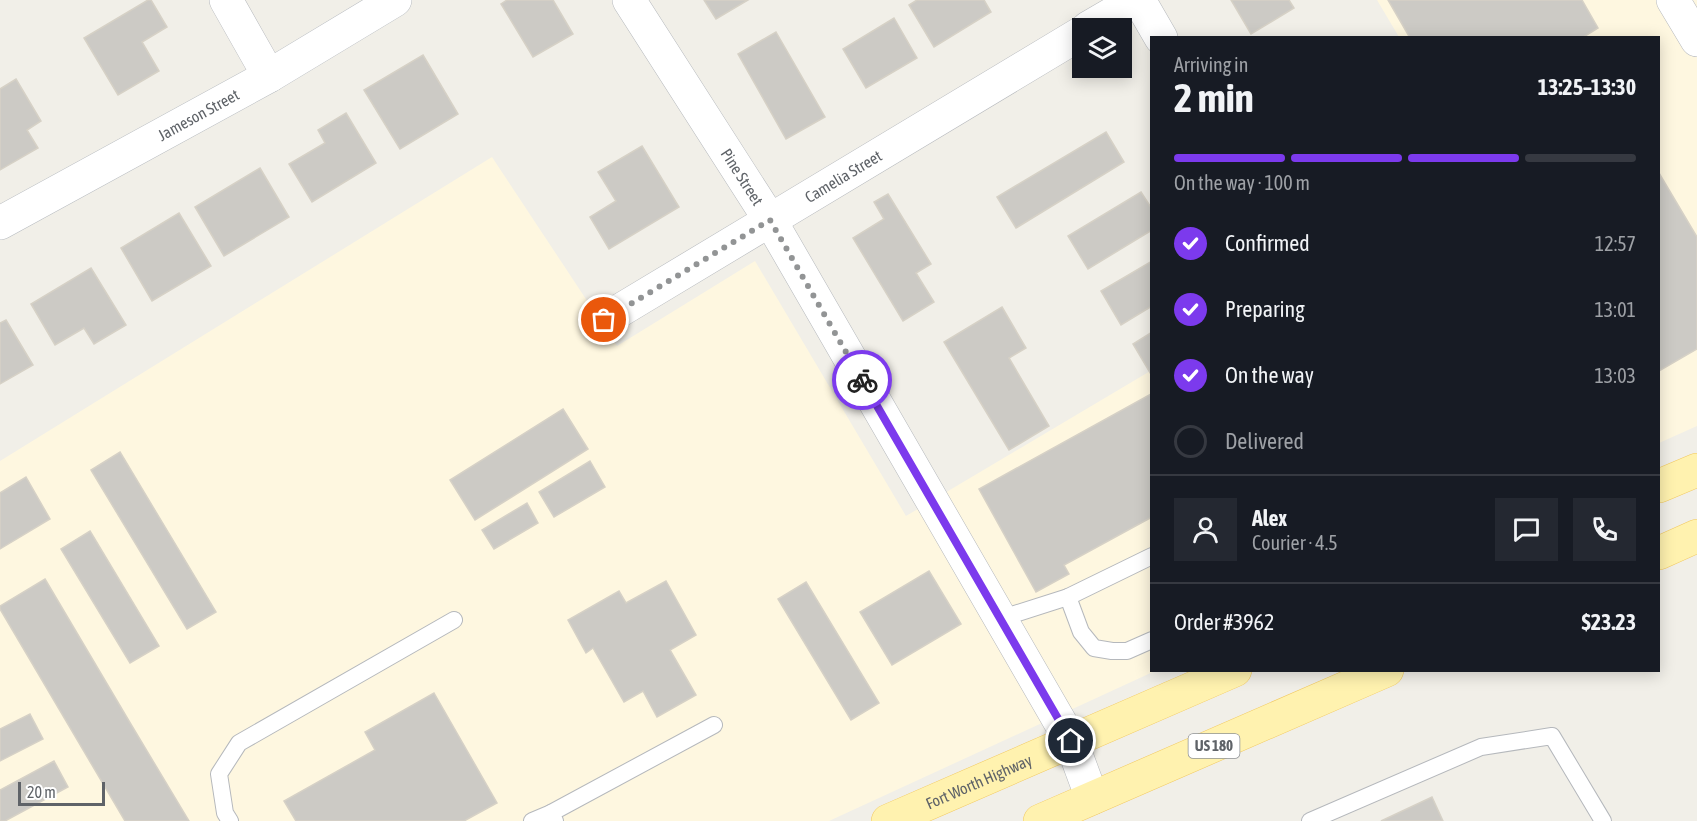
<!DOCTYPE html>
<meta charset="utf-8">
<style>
:root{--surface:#171b24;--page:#242831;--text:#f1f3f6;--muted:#9ea1a6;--line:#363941;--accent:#7c3aed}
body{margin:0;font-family:"Asap Condensed",sans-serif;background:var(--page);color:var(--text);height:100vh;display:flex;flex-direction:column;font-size:22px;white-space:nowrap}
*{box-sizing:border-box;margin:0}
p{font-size:20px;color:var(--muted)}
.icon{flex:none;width:33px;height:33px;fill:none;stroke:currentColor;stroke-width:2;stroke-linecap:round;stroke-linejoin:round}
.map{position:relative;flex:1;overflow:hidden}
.drawer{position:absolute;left:1150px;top:36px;width:510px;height:636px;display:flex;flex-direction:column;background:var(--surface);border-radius:0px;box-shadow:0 3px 15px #0003}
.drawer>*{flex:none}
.buttons{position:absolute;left:1072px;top:18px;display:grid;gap:12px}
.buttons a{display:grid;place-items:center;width:60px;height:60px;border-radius:0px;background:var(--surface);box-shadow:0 3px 15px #0003;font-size:30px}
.scale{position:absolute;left:18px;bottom:15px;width:87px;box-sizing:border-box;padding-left:6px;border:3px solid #5f6368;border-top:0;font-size:16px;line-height:21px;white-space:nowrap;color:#5f6368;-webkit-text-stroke:4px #fff;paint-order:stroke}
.pin{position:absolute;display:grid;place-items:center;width:51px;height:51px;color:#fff;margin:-26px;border:3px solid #fff;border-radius:50%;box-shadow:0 2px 6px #0007}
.courier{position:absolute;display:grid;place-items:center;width:60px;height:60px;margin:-30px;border:4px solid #7c3aed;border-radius:50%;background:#fff;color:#222;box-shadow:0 2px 8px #0007}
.overview em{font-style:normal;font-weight:700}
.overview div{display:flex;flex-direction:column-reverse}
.overview{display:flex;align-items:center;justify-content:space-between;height:102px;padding:0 24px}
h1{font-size:39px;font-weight:700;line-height:45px}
.bar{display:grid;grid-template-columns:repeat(4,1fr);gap:9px 6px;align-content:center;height:72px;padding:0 24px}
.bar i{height:8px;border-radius:4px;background:var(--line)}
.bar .current{background:var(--accent)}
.bar p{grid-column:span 4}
.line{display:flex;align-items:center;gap:15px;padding:0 24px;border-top:2px solid var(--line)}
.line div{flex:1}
.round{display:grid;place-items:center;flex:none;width:63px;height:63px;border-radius:0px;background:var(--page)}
ol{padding:0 24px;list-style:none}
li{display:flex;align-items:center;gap:18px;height:66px}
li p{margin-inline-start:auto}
li .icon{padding:6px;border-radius:50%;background:var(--accent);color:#fff;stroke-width:4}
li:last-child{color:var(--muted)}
li i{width:33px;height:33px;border:3px solid var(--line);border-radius:50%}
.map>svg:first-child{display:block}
</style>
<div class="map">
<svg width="1697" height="821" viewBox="0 0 1697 821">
<rect width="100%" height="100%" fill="#f1efe8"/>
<g fill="#fef7e0">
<path d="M1377,0H1697V426L1659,443V38L1399,37Z"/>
<path d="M492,157L617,346L755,261L906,516L1152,370V670L1155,671L829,821H0V461Z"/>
</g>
<g fill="#cccac5" stroke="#d6d1c6" stroke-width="1.5">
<path d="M148,0H151L167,27L142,42L159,71L118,95L84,38Z"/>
<path d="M507,0H553L573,34L533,57L501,4Z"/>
<path d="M704,0H748L716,19Z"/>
<path d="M917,0H984L991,12L934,47L909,5Z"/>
<path d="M1231,0H1289L1294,8L1251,34Z"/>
<path d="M1388,0H1582L1598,28L1582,38H1410Z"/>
<path d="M894,18L917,58L866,88L843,49Z"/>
<path d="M776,32L825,117L786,139L738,54Z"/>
<path d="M423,55L458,114L400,149L364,90Z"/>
<path d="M16,79L41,121L27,130L38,148L0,170V89Z"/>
<path d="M346,113L376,163L312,202L289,164L325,143L318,130Z"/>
<path d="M1106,132L1124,162L1016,228L997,197Z"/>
<path d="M642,146L679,207L609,249L590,217L616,201L598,172Z"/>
<path d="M260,168L289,217L224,256L195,207Z"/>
<path d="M1659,173L1697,237V349L1659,371Z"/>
<path d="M1141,192L1152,209V230L1088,269L1068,236Z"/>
<path d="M888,194L931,264L916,273L934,302L903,321L853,238L884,219L874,202Z"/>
<path d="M179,213L211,266L152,301L121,248Z"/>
<path d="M1152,261V306L1121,325L1101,291Z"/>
<path d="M91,268L126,325L94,344L84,328L55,345L31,304Z"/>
<path d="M1002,307L1026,348L1009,358L1049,426L1009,450L944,342Z"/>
<path d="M6,320L33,365L0,384V323Z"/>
<path d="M1152,332V376L1133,344Z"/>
<path d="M1151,394L1152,517L1064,565L1069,574L1036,592L979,489Z"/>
<path d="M563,409L588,449L475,520L450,480Z"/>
<path d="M120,452L216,612L187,629L91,470Z"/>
<path d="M590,461L605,487L554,517L539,492Z"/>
<path d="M26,477L50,519L0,549V493Z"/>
<path d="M527,503L538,523L494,549L482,530Z"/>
<path d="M90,531L159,646L130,663L61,549Z"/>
<path d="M929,571L961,624L892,665L860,612Z"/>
<path d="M45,579L129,721L189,821H125L0,609V606Z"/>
<path d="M666,581L696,635L670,650L696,695L657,717L643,691L624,702L593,648L586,653L568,620L619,591L626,603Z"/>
<path d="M806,582L879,703L851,720L778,599Z"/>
<path d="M434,693L497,803L464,821H296L284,801L375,750L365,732Z"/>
<path d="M30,714L43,739L0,761V729Z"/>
<path d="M54,761L68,787L5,821H0V790Z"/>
<path d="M1432,797L1443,821H1381Z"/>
</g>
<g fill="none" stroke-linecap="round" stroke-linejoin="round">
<defs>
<g id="lane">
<path d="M1068,597L1081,632L1094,648L1112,651H1127L1152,640"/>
<path d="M999,619L1068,597L1152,556"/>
<path d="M551,813L714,725"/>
<path d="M230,821L225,813L219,774L239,743L454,620"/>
<path d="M532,821L551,813L555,821"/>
<path d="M1310,821L1481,747L1552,736L1603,821"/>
</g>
<g id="street">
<path d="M226,0L269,76"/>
<path id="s1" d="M629,0L770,220L1071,741L1092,798"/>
<path d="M1139,0L1161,38"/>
<path d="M1673,0L1697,40"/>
<path d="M1088,28L1136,0"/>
<path id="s2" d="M604,320L1083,32"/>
</g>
<g id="secondary">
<path id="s3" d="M0,223L269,76L395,0"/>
</g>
<g id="primary">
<path d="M1659,486L1697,470"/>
<path d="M1659,553L1697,536"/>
<path id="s4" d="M888,821L1235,670"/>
<path d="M1040,821L1387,670"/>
</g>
</defs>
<use href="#lane" stroke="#b5b8bc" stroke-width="18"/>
<use href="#street" stroke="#b5b8bc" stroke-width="34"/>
<use href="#secondary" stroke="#b6babf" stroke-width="34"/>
<use href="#primary" stroke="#f2c960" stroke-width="34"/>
<use href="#lane" stroke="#fff" stroke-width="16"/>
<use href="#street" stroke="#fff" stroke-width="33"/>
<use href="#secondary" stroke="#fff" stroke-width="33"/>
<use href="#primary" stroke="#fff2af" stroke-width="33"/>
</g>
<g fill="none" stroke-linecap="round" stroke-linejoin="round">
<path stroke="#929495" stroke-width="6" stroke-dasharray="0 10.8" d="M604,320L770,220L862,380"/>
<path stroke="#7c3aed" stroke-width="8" d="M862,380L1071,741"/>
</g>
<g text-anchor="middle" stroke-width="4.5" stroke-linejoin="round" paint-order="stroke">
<rect fill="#fff" stroke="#8f9295" stroke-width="1.5" x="1188.5" y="734" width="51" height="24" rx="4.5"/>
<g font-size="15" font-weight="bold" fill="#5f6368">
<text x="1214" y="751">US 180</text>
</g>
<g font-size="16" fill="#5f6368" stroke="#fff">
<text dy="6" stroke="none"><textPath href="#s3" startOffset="226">Jameson Street</textPath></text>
<text dy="6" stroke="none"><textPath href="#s2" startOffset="279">Camelia Street</textPath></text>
<text dy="6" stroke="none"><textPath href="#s1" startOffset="210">Pine Street</textPath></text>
<text dy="6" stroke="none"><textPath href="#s4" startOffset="99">Fort Worth Highway</textPath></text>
</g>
</g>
</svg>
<div class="buttons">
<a><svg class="icon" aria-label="layers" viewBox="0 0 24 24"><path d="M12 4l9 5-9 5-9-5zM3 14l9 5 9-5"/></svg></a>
</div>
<div class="scale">20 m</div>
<div class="pin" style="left:604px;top:320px;background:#ea580c"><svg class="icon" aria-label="bag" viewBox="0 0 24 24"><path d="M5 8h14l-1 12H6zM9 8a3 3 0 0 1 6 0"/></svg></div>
<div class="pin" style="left:1071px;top:741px;background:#1f2937"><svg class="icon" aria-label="home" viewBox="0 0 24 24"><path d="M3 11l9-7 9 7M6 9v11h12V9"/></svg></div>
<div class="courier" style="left:862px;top:380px"><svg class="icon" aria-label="bike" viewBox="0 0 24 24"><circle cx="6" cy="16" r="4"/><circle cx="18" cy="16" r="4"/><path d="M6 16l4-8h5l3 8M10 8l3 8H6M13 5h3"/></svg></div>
<section class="drawer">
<div class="overview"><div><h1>2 min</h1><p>Arriving in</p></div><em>13:25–13:30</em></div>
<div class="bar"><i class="current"></i><i class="current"></i><i class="current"></i><i></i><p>On the way · 100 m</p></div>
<ol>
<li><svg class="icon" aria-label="check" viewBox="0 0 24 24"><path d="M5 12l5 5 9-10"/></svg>Confirmed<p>12:57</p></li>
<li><svg class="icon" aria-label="check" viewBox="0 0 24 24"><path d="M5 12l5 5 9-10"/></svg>Preparing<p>13:01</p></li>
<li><svg class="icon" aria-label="check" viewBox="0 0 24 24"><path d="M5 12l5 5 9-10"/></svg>On the way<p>13:03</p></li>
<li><i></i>Delivered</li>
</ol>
<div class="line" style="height:108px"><a class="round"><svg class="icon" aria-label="person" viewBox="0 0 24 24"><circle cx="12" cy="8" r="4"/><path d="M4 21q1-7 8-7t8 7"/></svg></a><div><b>Alex</b><p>Courier · 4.5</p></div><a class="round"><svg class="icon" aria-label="chat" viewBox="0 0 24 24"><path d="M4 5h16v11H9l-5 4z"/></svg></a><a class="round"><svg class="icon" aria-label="phone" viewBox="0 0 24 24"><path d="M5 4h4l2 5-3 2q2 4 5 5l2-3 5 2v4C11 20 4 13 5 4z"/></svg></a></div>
<div class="line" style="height:78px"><div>Order #3962</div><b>$23.23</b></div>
</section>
</div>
